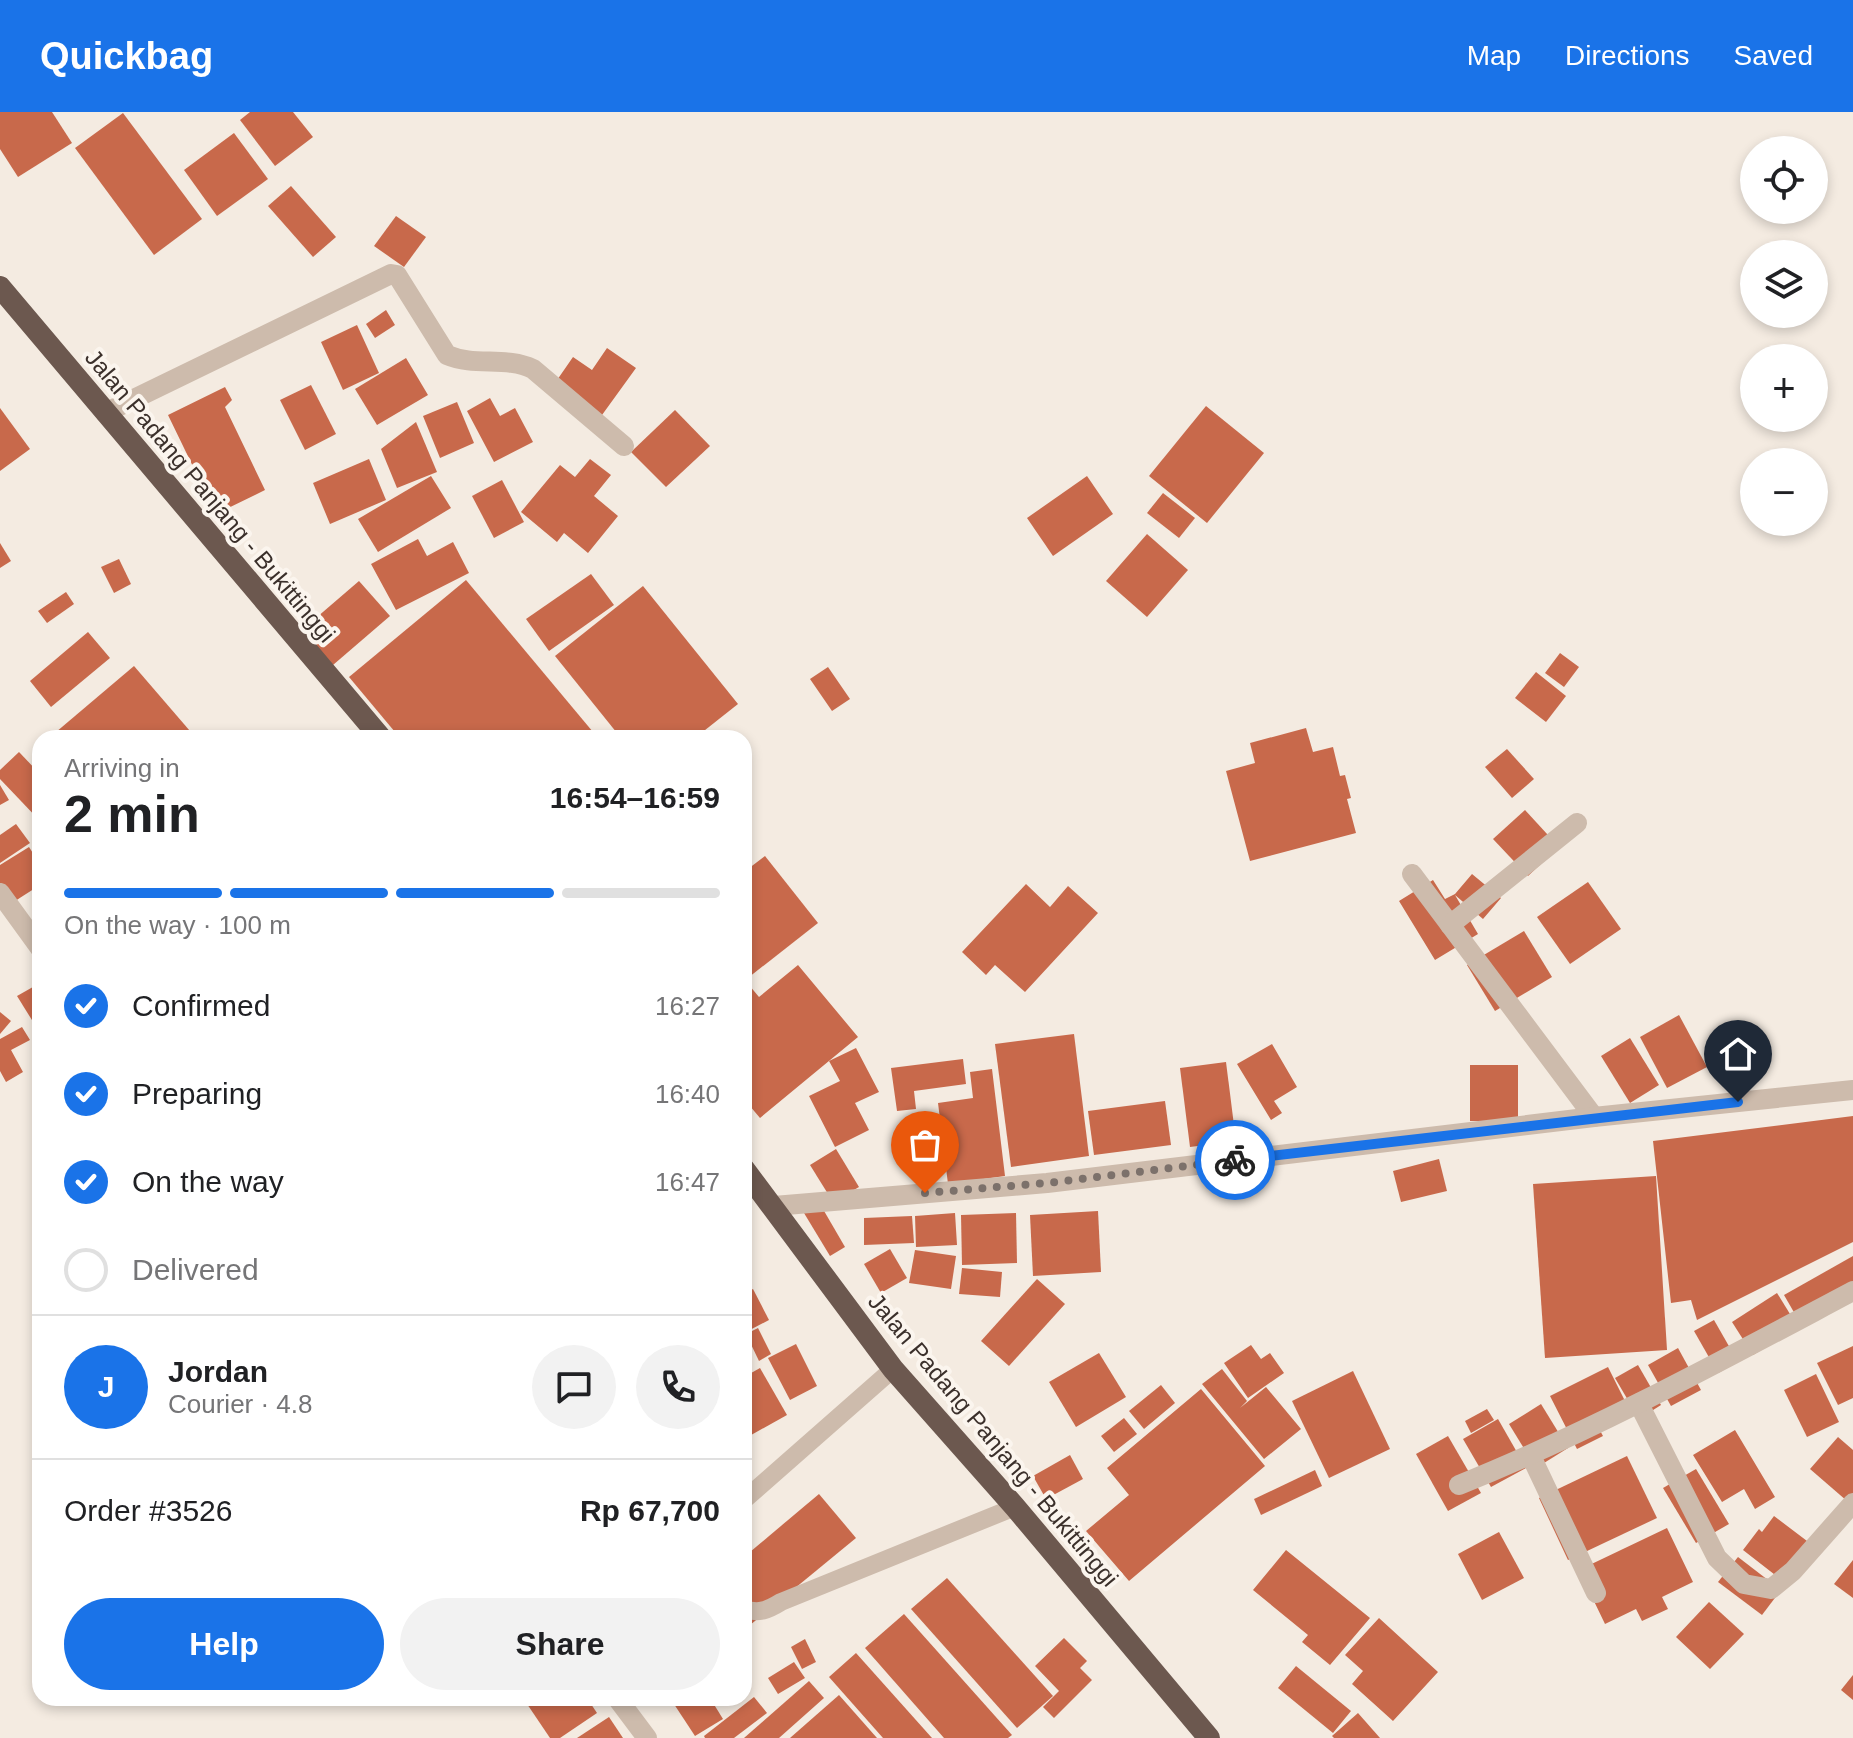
<!DOCTYPE html>
<meta charset="utf-8">
<style>
:root{--surface:#fff;--page:#f2f2f2;--text:#202124;--muted:#757577;--line:#e0e0e0;--accent:#1a73e8}
body{margin:0;font-family:Arial,sans-serif;background:var(--page);color:var(--text);height:100vh;display:flex;flex-direction:column;font-size:30px;white-space:nowrap}
*{box-sizing:border-box;margin:0}
p{font-size:26px;color:var(--muted)}
.icon{flex:none;width:44px;height:44px;fill:none;stroke:currentColor;stroke-width:2;stroke-linecap:round;stroke-linejoin:round}
.map{position:relative;flex:1;overflow:hidden}
.panel{position:absolute;left:32px;top:618px;width:720px;height:976px;display:flex;flex-direction:column;background:var(--surface);border-radius:24px;box-shadow:0 4px 12px #0003}
.panel>*{flex:none}
.tools{position:absolute;left:1740px;top:24px;display:grid;gap:16px}
.tools a{display:grid;place-items:center;width:88px;height:88px;border-radius:50%;background:var(--surface);box-shadow:0 4px 12px #0003;font-size:40px}
.pin{position:absolute;display:grid;place-items:center;width:68px;height:68px;color:#fff;margin:-82px -34px;border-radius:50% 50% 50% 0;rotate:-45deg;box-shadow:0 0 8px #0007}
.pin .icon{rotate:45deg}
.courier{position:absolute;display:grid;place-items:center;width:80px;height:80px;margin:-40px;border:6px solid #1a73e8;border-radius:50%;background:#fff;color:#222;box-shadow:0 2px 10px #0007}
.overview em{font-style:normal;font-weight:700}
.overview div{display:flex;flex-direction:column-reverse}
.overview{display:flex;align-items:center;justify-content:space-between;height:136px;padding:0 32px}
h1{font-size:52px;font-weight:700;line-height:60px}
.bar{display:grid;grid-template-columns:repeat(4,1fr);gap:12px 8px;align-content:center;height:96px;padding:0 32px}
.bar i{height:10px;border-radius:6px;background:var(--line)}
.bar .selected{background:var(--accent)}
.bar p{grid-column:span 4}
.line{display:flex;align-items:center;gap:20px;padding:0 32px;border-top:2px solid var(--line)}
.line div{flex:1}
.round{display:grid;place-items:center;flex:none;width:84px;height:84px;border-radius:42px;background:var(--page)}
ol{padding:0 32px;list-style:none}
li{display:flex;align-items:center;gap:24px;height:88px}
li p{margin-inline-start:auto}
li .icon{padding:8px;border-radius:50%;background:var(--accent);color:#fff;stroke-width:4}
li:last-child{color:var(--muted)}
li i{width:44px;height:44px;border:4px solid var(--line);border-radius:50%}
.cta{display:flex;gap:16px;margin-top:auto;padding:16px 32px}
.cta a{flex:1;height:92px;border-radius:48px;background:var(--accent);color:#fff;font-size:32px;font-weight:700;line-height:92px;text-align:center}
.cta a+a{background:var(--page);color:var(--text)}
header{display:flex;align-items:center;gap:48px;box-sizing:border-box;height:112px;padding:0 40px;background:var(--accent);color:#fff}
header strong{font-size:38px}
nav{display:flex;gap:44px;margin-inline-start:auto;font-size:28px}
.map>svg:first-child{display:block}
</style>
<header>
<strong>Quickbag</strong>
<nav><a>Map</a><a>Directions</a><a>Saved</a></nav>
</header>
<div class="map">
<svg width="1853" height="1626" viewBox="0 0 1853 1626">
<rect width="100%" height="100%" fill="#f4ebe1"/>
<g fill="#c8694b">
<path d="M0,0H52L72,31L18,65L0,37Z"/>
<path d="M250,0H293L313,25L275,54L240,8Z"/>
<path d="M123,1L202,107L154,143L75,36Z"/>
<path d="M234,21L268,67L217,104L184,58Z"/>
<path d="M291,74L336,125L313,145L268,94Z"/>
<path d="M396,104L426,125L404,155L374,134Z"/>
<path d="M386,198L395,213L375,226L366,212Z"/>
<path d="M357,213L379,261L343,278L321,230Z"/>
<path d="M607,236L636,256L602,303L555,271L573,245L592,258Z"/>
<path d="M406,246L428,283L377,313L355,277Z"/>
<path d="M311,273L336,322L305,338L280,288Z"/>
<path d="M225,275L232,288L225,295L265,378L216,402L168,303Z"/>
<path d="M490,286L500,304L515,296L533,330L494,350L467,299Z"/>
<path d="M457,290L474,331L440,346L423,304Z"/>
<path d="M1206,294L1264,341L1207,411L1149,364Z"/>
<path d="M0,296L30,337L0,359Z"/>
<path d="M675,298L710,334L666,375L631,340Z"/>
<path d="M416,310L437,360L397,376L381,337Z"/>
<path d="M369,347L386,388L330,412L313,371Z"/>
<path d="M590,347L611,363L594,384L618,404L588,441L564,421L557,430L521,400L560,353L575,365Z"/>
<path d="M431,364L451,396L378,440L358,407Z"/>
<path d="M1087,364L1113,402L1053,444L1027,406Z"/>
<path d="M502,368L524,410L494,426L472,384Z"/>
<path d="M1163,381L1195,406L1179,426L1147,401Z"/>
<path d="M1147,422L1188,458L1147,505L1106,469Z"/>
<path d="M418,427L427,444L453,430L469,461L396,498L371,452Z"/>
<path d="M0,431L11,449L0,456Z"/>
<path d="M119,447L131,472L114,481L101,455Z"/>
<path d="M591,462L614,493L549,539L526,507Z"/>
<path d="M466,468L598,626H400L349,565Z"/>
<path d="M359,469L390,504L333,553L302,518Z"/>
<path d="M643,474L738,592L695,626H621L555,544Z"/>
<path d="M66,480L74,492L47,511L38,499Z"/>
<path d="M88,520L110,546L51,595L30,569Z"/>
<path d="M1560,541L1579,555L1564,575L1545,561Z"/>
<path d="M134,554L196,626H49Z"/>
<path d="M828,555L850,587L832,599L810,567Z"/>
<path d="M1536,560L1566,584L1546,610L1515,586Z"/>
<path d="M1306,616L1313,640L1333,635L1340,664L1345,663L1351,686L1347,687L1356,721L1250,749L1226,659L1255,651L1250,631Z"/>
<path d="M1507,637L1534,667L1512,686L1485,655Z"/>
<path d="M19,640L40,662V709L0,667V658Z"/>
<path d="M0,673L9,688L0,693Z"/>
<path d="M1525,698L1559,735L1528,764L1493,727Z"/>
<path d="M16,712L30,731L0,751V723Z"/>
<path d="M29,735L40,752V773L12,791L0,772V753Z"/>
<path d="M765,744L818,811L744,869V760Z"/>
<path d="M1472,762L1501,786L1483,807L1455,783L1478,822L1435,848L1399,789L1433,768L1445,787L1455,782Z"/>
<path d="M1588,770L1621,817L1570,852L1537,805Z"/>
<path d="M1026,772L1050,795L1068,774L1098,801L1025,880L995,853L986,863L962,840Z"/>
<path d="M1524,819L1552,865L1495,899L1467,853Z"/>
<path d="M798,853L858,925L760,1006L744,987V877L749,873L759,885Z"/>
<path d="M40,871V921L17,884Z"/>
<path d="M0,900L11,909L0,922Z"/>
<path d="M1679,903L1707,955L1667,976L1640,925Z"/>
<path d="M22,915L30,928L11,938L23,960L6,970L0,959V927Z"/>
<path d="M1074,922L1089,1044L1011,1055L995,932Z"/>
<path d="M1630,926L1659,973L1630,991L1601,944Z"/>
<path d="M1272,932L1297,975L1274,989L1282,1001L1271,1008L1237,952Z"/>
<path d="M856,936L879,980L855,991L869,1018L835,1035L809,984L840,969L829,949Z"/>
<path d="M963,947L966,972L914,979L916,997L897,999L891,956Z"/>
<path d="M1226,950L1236,1029L1190,1035L1180,956Z"/>
<rect x="1470" y="953" width="48" height="56"/>
<path d="M992,957L1005,1064L948,1072L938,991L973,986L970,960Z"/>
<path d="M1165,989L1171,1033L1094,1043L1088,999Z"/>
<path d="M1853,1004V1130L1697,1208L1691,1188L1671,1191L1653,1029Z"/>
<path d="M836,1037L859,1075L833,1090L810,1053Z"/>
<path d="M1439,1047L1447,1079L1401,1090L1393,1059Z"/>
<path d="M1656,1064L1667,1238L1545,1246L1533,1072Z"/>
<path d="M820,1092L845,1135L830,1144L804,1101Z"/>
<path d="M1098,1099L1101,1160L1033,1164L1030,1103Z"/>
<path d="M955,1101L957,1133L916,1135L915,1104Z"/>
<path d="M1016,1101L1017,1151L962,1153L961,1103Z"/>
<path d="M912,1104L914,1131L864,1133V1106Z"/>
<path d="M890,1137L907,1166L881,1181L864,1152Z"/>
<path d="M915,1138L956,1144L951,1177L909,1171Z"/>
<path d="M1853,1144V1179L1799,1209L1784,1183Z"/>
<path d="M962,1156L1002,1160L1000,1185L959,1182Z"/>
<path d="M1037,1167L1065,1192L1009,1254L981,1229Z"/>
<path d="M753,1177L769,1208L746,1220L744,1181Z"/>
<path d="M1777,1181L1798,1215L1753,1243L1732,1210Z"/>
<path d="M1714,1208L1738,1250L1718,1261L1694,1219Z"/>
<path d="M758,1216L771,1242L759,1249L746,1222Z"/>
<path d="M796,1232L817,1274L790,1288L768,1246Z"/>
<path d="M1251,1233L1261,1247L1270,1241L1284,1261L1248,1286L1224,1251Z"/>
<path d="M1853,1234V1286L1838,1293L1817,1251Z"/>
<path d="M1678,1236L1701,1278L1671,1294L1648,1253Z"/>
<path d="M1099,1241L1126,1285L1076,1315L1049,1270Z"/>
<path d="M1638,1253L1661,1293L1639,1307L1615,1266Z"/>
<path d="M1608,1255L1628,1295L1596,1311L1603,1324L1577,1337L1550,1284Z"/>
<path d="M760,1256L787,1303L744,1327V1265Z"/>
<path d="M1222,1257L1247,1289L1240,1296L1266,1275L1301,1317L1264,1347L1202,1272Z"/>
<path d="M1353,1259L1390,1337L1329,1366L1292,1289Z"/>
<path d="M1816,1262L1839,1310L1807,1325L1784,1278Z"/>
<path d="M1161,1273L1175,1291L1144,1317L1129,1299Z"/>
<path d="M1201,1277L1265,1354L1129,1469L1086,1419L1129,1383L1107,1356Z"/>
<path d="M1541,1292L1568,1336L1536,1356L1509,1312Z"/>
<path d="M1487,1297L1494,1308L1471,1321L1465,1309Z"/>
<path d="M1124,1306L1137,1322L1114,1340L1101,1324Z"/>
<path d="M1498,1307L1526,1356L1491,1375L1463,1327Z"/>
<path d="M1735,1318L1775,1385L1755,1397L1744,1377L1722,1390L1693,1343Z"/>
<path d="M1448,1324L1481,1381L1448,1399L1416,1342Z"/>
<path d="M1838,1325L1853,1338V1382L1847,1389L1810,1357Z"/>
<path d="M1070,1343L1083,1367L1046,1387L1033,1364Z"/>
<path d="M1627,1344L1657,1406L1568,1448L1539,1386Z"/>
<path d="M1696,1357L1729,1412L1696,1431L1663,1376Z"/>
<path d="M1315,1358L1322,1374L1261,1403L1254,1387Z"/>
<path d="M819,1382L856,1426L744,1518V1445Z"/>
<path d="M1774,1404L1811,1432L1779,1466L1743,1438L1759,1417L1762,1420Z"/>
<path d="M1667,1416L1693,1470L1662,1485L1668,1497L1642,1509L1636,1497L1605,1512L1579,1458Z"/>
<path d="M1499,1420L1524,1466L1482,1488L1458,1442Z"/>
<path d="M1286,1438L1370,1506L1330,1553L1302,1530L1308,1523L1253,1478Z"/>
<path d="M1738,1445L1781,1478L1762,1503L1718,1470Z"/>
<path d="M1853,1448V1486L1834,1472Z"/>
<path d="M947,1466L1053,1584L1017,1616L911,1497Z"/>
<path d="M1709,1490L1744,1522L1710,1557L1676,1525Z"/>
<path d="M904,1502L1012,1623L1008,1626H944L865,1536Z"/>
<path d="M1379,1506L1438,1560L1393,1609L1352,1572L1363,1559L1345,1543Z"/>
<path d="M1064,1526L1087,1549L1080,1556L1092,1568L1054,1606L1043,1595L1059,1579L1035,1554Z"/>
<path d="M805,1527L816,1550L802,1557L791,1535Z"/>
<path d="M856,1541L932,1626H883L829,1565Z"/>
<path d="M794,1550L805,1566L778,1582L768,1566Z"/>
<path d="M1296,1554L1351,1599L1333,1621L1278,1576Z"/>
<path d="M1853,1563V1588L1841,1578Z"/>
<path d="M809,1569L824,1586L779,1626H744Z"/>
<path d="M839,1583L877,1626H790Z"/>
<path d="M754,1585L767,1601L734,1626H705L704,1624Z"/>
<path d="M523,1586H587L597,1601L560,1626H550Z"/>
<path d="M670,1586H710L723,1607L695,1624Z"/>
<path d="M1358,1601L1380,1626H1334L1332,1624Z"/>
<path d="M609,1605L623,1626H577Z"/>
</g>
<g fill="none" stroke-linecap="round" stroke-linejoin="round">
<g stroke="#cdbbac" stroke-width="18">
<path d="M744,1388L893,1257"/>
<path d="M744,1497C759,1502 768,1498 781,1490L1015,1395"/>
</g>
<g stroke="#cdbbac" stroke-width="20">
<path d="M105,301L391,162L397,163L447,243C475,255 506,244 533,257L624,334"/>
<path d="M1412,762L1594,1005"/>
<path d="M0,781L40,836"/>
<path d="M1450,813L1577,711"/>
<path d="M774,1094L1047,1071L1594,1005L1853,978"/>
<path d="M1639,1292L1717,1446L1744,1472L1771,1477L1793,1459L1853,1391"/>
<path d="M1531,1344L1596,1481"/>
<path d="M1459,1373C1595,1318 1723,1248 1853,1179"/>
<path d="M617,1586L647,1626"/>
</g>
<g stroke="#6c584f" stroke-width="22">
<path d="M0,175L381,626"/>
<path d="M744,1057L893,1257L1015,1395L1209,1626"/>
</g>
</g>
<g fill="none" stroke-linecap="round" stroke-linejoin="round">
<path stroke="#7c716b" stroke-width="8" stroke-dasharray="0 14.4" d="M925,1081L1047,1071L1235,1048"/>
<path stroke="#1a73e8" stroke-width="10" d="M1235,1048L1738,990"/>
</g>
<g text-anchor="middle" stroke-width="8" stroke-linejoin="round" paint-order="stroke">
<g font-size="24" fill="#3b302b" stroke="#fbf5ee">
<text transform="translate(210 384) rotate(50)" y="8">Jalan Padang Panjang - Bukittinggi</text>
<text transform="translate(993 1328) rotate(50)" y="8">Jalan Padang Panjang - Bukittinggi</text>
</g>
</g>
</svg>
<div class="tools">
<a><svg class="icon" aria-label="locate" viewBox="0 0 24 24"><circle cx="12" cy="12" r="6"/><path d="M12 2v4M12 18v4M2 12h4M18 12h4"/></svg></a>
<a><svg class="icon" aria-label="layers" viewBox="0 0 24 24"><path d="M12 4l9 5-9 5-9-5zM3 14l9 5 9-5"/></svg></a>
<a>+</a>
<a>−</a>
</div>
<div class="pin" style="left:925px;top:1081px;background:#ea580c"><svg class="icon" aria-label="bag" viewBox="0 0 24 24"><path d="M5 8h14l-1 12H6zM9 8a3 3 0 0 1 6 0"/></svg></div>
<div class="pin" style="left:1738px;top:990px;background:#1f2937"><svg class="icon" aria-label="home" viewBox="0 0 24 24"><path d="M3 11l9-7 9 7M6 9v11h12V9"/></svg></div>
<div class="courier" style="left:1235px;top:1048px"><svg class="icon" aria-label="bike" viewBox="0 0 24 24"><circle cx="6" cy="16" r="4"/><circle cx="18" cy="16" r="4"/><path d="M6 16l4-8h5l3 8M10 8l3 8H6M13 5h3"/></svg></div>
<section class="panel">
<div class="overview"><div><h1>2 min</h1><p>Arriving in</p></div><em>16:54–16:59</em></div>
<div class="bar"><i class="selected"></i><i class="selected"></i><i class="selected"></i><i></i><p>On the way · 100 m</p></div>
<ol>
<li><svg class="icon" aria-label="check" viewBox="0 0 24 24"><path d="M5 12l5 5 9-10"/></svg>Confirmed<p>16:27</p></li>
<li><svg class="icon" aria-label="check" viewBox="0 0 24 24"><path d="M5 12l5 5 9-10"/></svg>Preparing<p>16:40</p></li>
<li><svg class="icon" aria-label="check" viewBox="0 0 24 24"><path d="M5 12l5 5 9-10"/></svg>On the way<p>16:47</p></li>
<li><i></i>Delivered</li>
</ol>
<div class="line" style="height:144px"><b class="round" style="background:var(--accent);color:#fff">J</b><div><b>Jordan</b><p>Courier · 4.8</p></div><a class="round"><svg class="icon" aria-label="chat" viewBox="0 0 24 24"><path d="M4 5h16v11H9l-5 4z"/></svg></a><a class="round"><svg class="icon" aria-label="phone" viewBox="0 0 24 24"><path d="M5 4h4l2 5-3 2q2 4 5 5l2-3 5 2v4C11 20 4 13 5 4z"/></svg></a></div>
<div class="line" style="height:104px"><div>Order #3526</div><b>Rp 67,700</b></div>
<div class="cta"><a>Help</a><a>Share</a></div>
</section>
</div>
